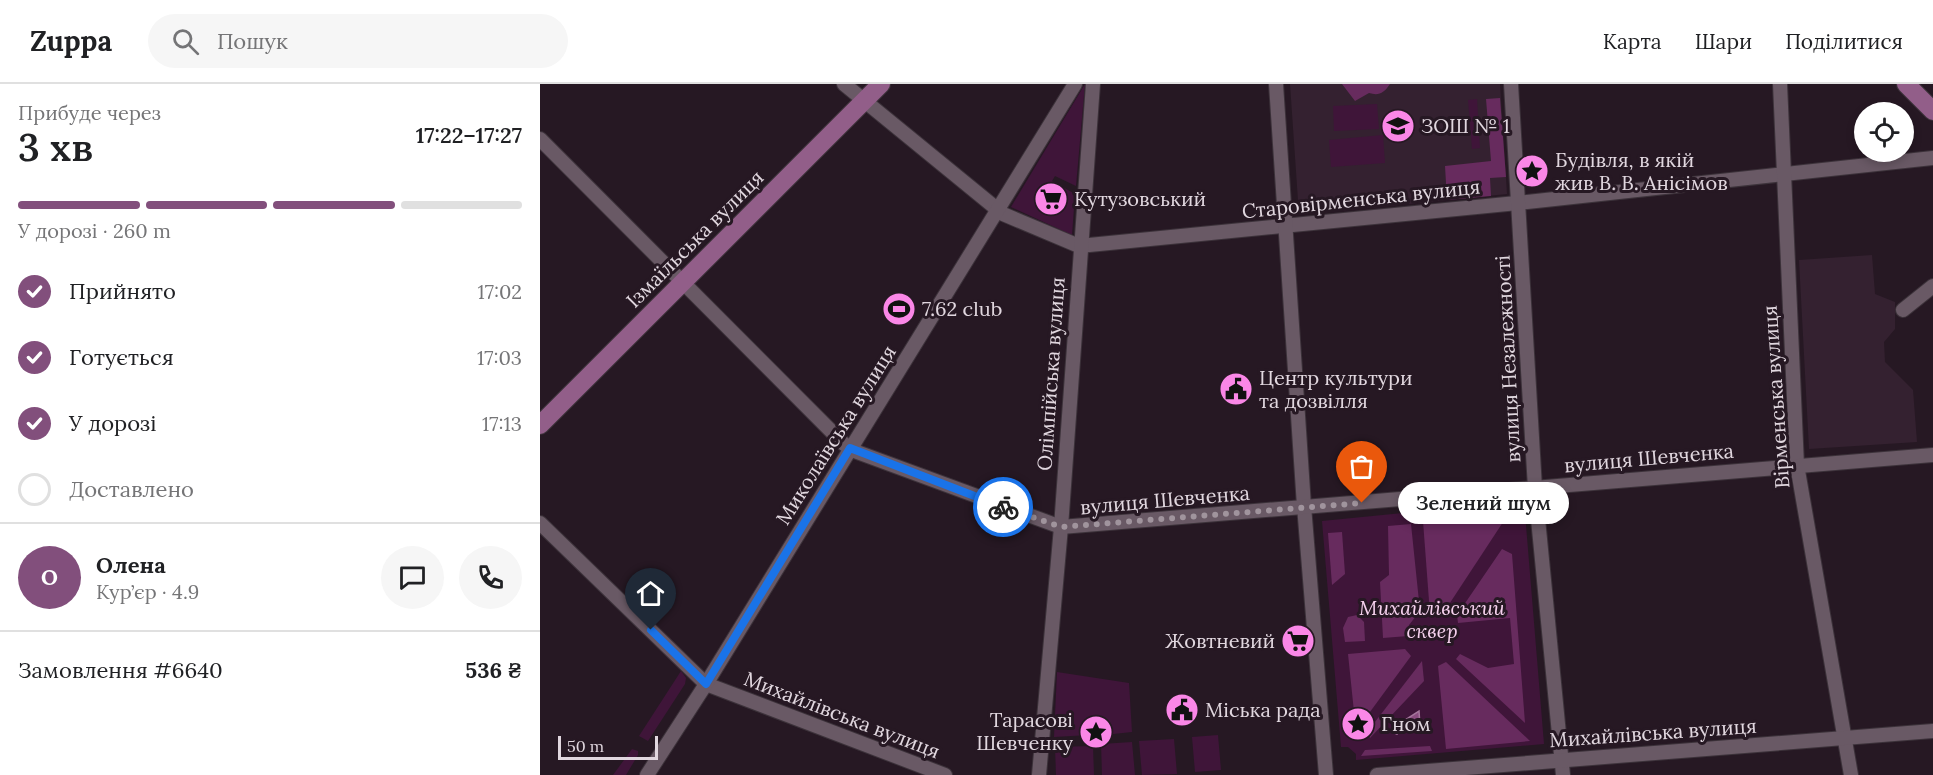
<!DOCTYPE html>
<html lang="uk">
<meta charset="utf-8">
<style>
:root{--surface:#fff;--page:#f6f6f6;--text:#202124;--muted:#757577;--line:#e0e0e0;--accent:#824f7c}
body{margin:0;font-family:Lora,serif;background:var(--page);color:var(--text);height:100vh;display:flex;flex-direction:column;font-size:22px;white-space:nowrap}
*{box-sizing:border-box;margin:0}
p{font-size:20px;color:var(--muted)}
.icon{flex:none;width:33px;height:33px;fill:none;stroke:currentColor;stroke-width:2;stroke-linecap:round;stroke-linejoin:round}
.map{position:relative;flex:1;overflow:hidden}
.drawer{display:flex;flex-direction:column;background:var(--surface);width:540px}
.drawer>*{flex:none}
.buttons{position:absolute;left:1314px;top:18px;display:grid;gap:12px}
.buttons a{display:grid;place-items:center;width:60px;height:60px;border-radius:50%;background:var(--surface);box-shadow:0 3px 9px #0003;font-size:30px}
.scale{position:absolute;left:18px;bottom:15px;width:100px;box-sizing:border-box;padding-left:6px;border:3px solid #e1d7df;border-top:0;font-size:16px;line-height:21px;white-space:nowrap;color:#e1d7df;-webkit-text-stroke:4px #261823;paint-order:stroke}
.pin{position:absolute;display:grid;place-items:center;width:51px;height:51px;color:#fff;margin:-62px -26px;border-radius:50% 50% 50% 0;rotate:-45deg;box-shadow:0 0 6px #0007}
.pin .icon{rotate:45deg}
.courier{position:absolute;display:grid;place-items:center;width:60px;height:60px;margin:-30px;border:4px solid #1a73e8;border-radius:50%;background:#fff;color:#222;box-shadow:0 2px 8px #0007}
.bubble{position:absolute;height:42px;border-radius:21px;background:var(--surface);box-shadow:0 3px 9px #0003;font-size:20px;font-weight:600;line-height:42px;text-align:center}
.overview em{font-style:normal;font-weight:600}
.overview div{display:flex;flex-direction:column-reverse}
.overview{display:flex;align-items:center;justify-content:space-between;height:102px;padding:0 18px}
h1{font-size:39px;font-weight:600;line-height:45px}
.bar{display:grid;grid-template-columns:repeat(4,1fr);gap:9px 6px;align-content:center;height:72px;padding:0 18px}
.bar i{height:8px;border-radius:4px;background:var(--line)}
.bar .selected{background:var(--accent)}
.bar p{grid-column:span 4}
.line{display:flex;align-items:center;gap:15px;padding:0 18px;border-top:2px solid var(--line)}
.line div{flex:1}
.round{display:grid;place-items:center;flex:none;width:63px;height:63px;border-radius:32px;background:var(--page)}
ol{padding:0 18px;list-style:none}
li{display:flex;align-items:center;gap:18px;height:66px}
li p{margin-inline-start:auto}
li .icon{padding:6px;border-radius:50%;background:var(--accent);color:#fff;stroke-width:4}
li:last-child{color:var(--muted)}
li i{width:33px;height:33px;border:3px solid var(--line);border-radius:50%}
header{display:flex;align-items:center;gap:36px;box-sizing:border-box;height:84px;padding:0 30px;background:var(--surface);border-bottom:2px solid var(--line)}
header strong{font-size:28px}
nav{display:flex;gap:33px;margin-inline-start:auto;font-size:21px}
.search{width:420px;height:54px;background:var(--page);display:flex;align-items:center;gap:15px;box-sizing:border-box;padding:0 21px;border-radius:33px;color:var(--muted);font-size:22px}
main{display:flex;flex:1;min-height:0}
.map>svg:first-child{display:block}
</style>
<header>
<strong>Zuppa</strong>
<div class="search"><svg class="icon" aria-label="search" viewBox="0 0 24 24"><circle cx="10" cy="10" r="6"/><path d="M15 15l6 6"/></svg>Пошук</div>
<nav><a>Карта</a><a>Шари</a><a>Поділитися</a></nav>
</header>
<main>
<section class="drawer">
<div class="overview"><div><h1>3 хв</h1><p>Прибуде через</p></div><em>17:22–17:27</em></div>
<div class="bar"><i class="selected"></i><i class="selected"></i><i class="selected"></i><i></i><p>У дорозі · 260 m</p></div>
<ol>
<li><svg class="icon" aria-label="check" viewBox="0 0 24 24"><path d="M5 12l5 5 9-10"/></svg>Прийнято<p>17:02</p></li>
<li><svg class="icon" aria-label="check" viewBox="0 0 24 24"><path d="M5 12l5 5 9-10"/></svg>Готується<p>17:03</p></li>
<li><svg class="icon" aria-label="check" viewBox="0 0 24 24"><path d="M5 12l5 5 9-10"/></svg>У дорозі<p>17:13</p></li>
<li><i></i>Доставлено</li>
</ol>
<div class="line" style="height:108px"><b class="round" style="background:var(--accent);color:#fff">О</b><div><b>Олена</b><p>Кур’єр · 4.9</p></div><a class="round"><svg class="icon" aria-label="chat" viewBox="0 0 24 24"><path d="M4 5h16v11H9l-5 4z"/></svg></a><a class="round"><svg class="icon" aria-label="phone" viewBox="0 0 24 24"><path d="M5 4h4l2 5-3 2q2 4 5 5l2-3 5 2v4C11 20 4 13 5 4z"/></svg></a></div>
<div class="line" style="height:78px"><div>Замовлення #6640</div><b>536 ₴</b></div>
</section>
<div class="map">
<svg width="1393" height="691" viewBox="0 0 1393 691">
<rect width="100%" height="100%" fill="#261823"/>
<g fill="#342130">
<path d="M750,0H960L967,110L759,131Z"/>
<path d="M1332,171L1335,210L1355,218V245L1344,258L1345,278L1373,306L1377,358L1269,365L1259,176Z"/>
</g>
<g fill="#3f1539">
<path d="M545,0L536,102L515,92L512,97L535,110L532,151L471,123Z"/>
<path d="M937,15L940,64L932,65L928,16Z"/>
<path d="M837,20L839,45L794,47L793,22Z"/>
<path d="M843,51L845,79L791,83L789,56Z"/>
<path d="M984,417L1004,660L816,676V670L808,663H801L782,437Z"/>
<path d="M141,587L146,594L145,600L108,657L99,652Z"/>
<path d="M517,588L589,599L592,648L564,651L563,639L549,640V651L514,653Z"/>
<path d="M678,651L681,686L655,688L652,653Z"/>
<path d="M634,655L637,690L602,691L599,657Z"/>
<path d="M592,658L595,691H562L561,660Z"/>
<path d="M553,662L554,691H516L515,663Z"/>
<path d="M92,665L98,667V671L86,691H73Z"/>
</g>
<g fill="#672b5e">
<path d="M802,0H850C844,9 839,12 829,9L815,17Z"/>
<path d="M960,14L966,93L950,94L951,112L907,116L905,82L951,77L946,15Z"/>
<path d="M969,429L902,531L890,530L883,437Z"/>
<path d="M871,440L880,527L869,541L868,552L843,554L840,498L849,491L848,442Z"/>
<path d="M802,448L805,490L792,501L788,449Z"/>
<path d="M962,465L972,470L985,639L916,575L920,570L948,584L974,580L970,534L918,539L917,531Z"/>
<path d="M817,531L824,538L825,557L805,558L803,544L808,533Z"/>
<path d="M865,565L871,572L816,647L808,570Z"/>
<path d="M882,577L884,597L830,654L828,647Z"/>
<path d="M906,578L990,657L906,665L898,582Z"/>
<path d="M890,662L892,667L821,672L825,666Z"/>
</g>
<path fill="#8b4c80" stroke="#a5769c" stroke-width="1.5" d="M879,627L880,642L862,644L857,650L852,648L853,640H859Z"/>
<g fill="none" stroke-linecap="round" stroke-linejoin="round">
<defs>
<g id="minor">
<path d="M304,0L463,130L539,162L987,118L1393,74"/>
<path d="M736,0L764,422L786,691"/>
<path d="M971,0L995,404L1023,691"/>
<path d="M1240,0L1257,381L1311,691"/>
<path d="M0,55L304,360L317,368L521,443L1393,371"/>
<path d="M1363,226L1393,202"/>
<path d="M0,439L166,600L405,691"/>
<path d="M107,691L166,600L535,0"/>
<path d="M499,691L521,443L553,0"/>
<path d="M837,691L1393,647"/>
</g>
<g id="major">
<path d="M1366,0L1393,27"/>
<path d="M0,341L341,0"/>
</g>
</defs>
<use href="#minor" stroke="#3c323a" stroke-width="16"/>
<use href="#major" stroke="#3c323a" stroke-width="20"/>
<use href="#minor" stroke="#695965" stroke-width="14"/>
<use href="#major" stroke="#925e89" stroke-width="18"/>
</g>
<g fill="none" stroke-linecap="round" stroke-linejoin="round">
<path stroke="#a0949d" stroke-width="6" stroke-dasharray="0 10.8" d="M463,423L521,443L822,419"/>
<path stroke="#1a73e8" stroke-width="8" d="M111,546L166,600L310,364L463,423"/>
</g>
<defs>
<symbol id="school-disc" viewBox="-11 -11 22 22"><circle r="9.5" fill="#fa87e7" stroke="#261823"/><path d="M0-5L7-2L0 1L-7-2ZM-4 1L0 2.5L4 1V4Q0 6-4 4Z" fill="#111"/></symbol>
<symbol id="sight-disc" viewBox="-11 -11 22 22"><circle r="9.5" fill="#fa87e7" stroke="#261823"/><path d="M0-6L1.8-2.2L6-1.7L2.9 1.2L3.7 5.4L0 3.3L-3.7 5.4L-2.9 1.2L-6-1.7L-1.8-2.2Z" fill="#111"/></symbol>
<symbol id="supermarket-disc" viewBox="-11 -11 22 22"><circle r="9.5" fill="#fa87e7" stroke="#261823"/><path d="M-6-5.5h2.5l.6 2H6L4.5 2H-2.5L-4.4-4H-6ZM-1.5 3.2a1.3 1.3 0 1 0 .1 0ZM3 3.2a1.3 1.3 0 1 0 .1 0Z" fill="#111"/></symbol>
<symbol id="stadium-disc" viewBox="-11 -11 22 22"><circle r="9.5" fill="#fa87e7" stroke="#261823"/><path d="M0-5a6.5 5 0 1 0 0 10a6.5 5 0 1 0 0-10ZM-3.5-1.8h7v3.6h-7Z" fill="#111"/></symbol>
<symbol id="civic-disc" viewBox="-11 -11 22 22"><circle r="9.5" fill="#fa87e7" stroke="#261823"/><path d="M-.6-6.5H3V-4.5H.6V-3L4-1V1h2V6H-6V1h2V-1L-.6-3ZM-1.2 2.5V6h2.4V2.5Z" fill="#111"/></symbol>
</defs>
<g fill-rule="evenodd">
<use href="#school-disc" x="839" y="23" width="38" height="38"/>
<use href="#sight-disc" x="973" y="68" width="38" height="38"/>
<use href="#supermarket-disc" x="492" y="96" width="38" height="38"/>
<use href="#stadium-disc" x="340" y="206" width="38" height="38"/>
<use href="#civic-disc" x="677" y="286" width="38" height="38"/>
<use href="#supermarket-disc" x="739" y="538" width="38" height="38"/>
<use href="#civic-disc" x="623" y="607" width="38" height="38"/>
<use href="#sight-disc" x="799" y="621" width="38" height="38"/>
<use href="#sight-disc" x="537" y="629" width="38" height="38"/>
</g>
<g text-anchor="middle" stroke-width="6" stroke-linejoin="round" paint-order="stroke">
<g font-size="20" fill="#e1d7df" stroke="#261823" text-anchor="start">
<text x="881" y="49">ЗОШ № 1</text>
<text x="1015" y="83">Будівля, в якій<tspan x="1015" dy="23">жив В. В. Анісімов</tspan></text>
<text x="534" y="122">Кутузовський</text>
<text x="382" y="232">7.62 club</text>
<text x="719" y="301">Центр культури<tspan x="719" dy="23">та дозвілля</tspan></text>
<text x="735" y="564" text-anchor="end">Жовтневий</text>
<text x="665" y="633">Міська рада</text>
<text x="533" y="643" text-anchor="end">Тарасові<tspan x="533" dy="23">Шевченку</tspan></text>
<text x="841" y="647">Гном</text>
</g>
<g font-size="20" fill="#e1d7df" stroke="#261823">
<text transform="translate(821 115) rotate(-6)" y="7">Старовірменська вулиця</text>
<text transform="translate(155 155) rotate(-45)" y="7">Ізмаїльська вулиця</text>
<text transform="translate(968 275) rotate(-93)" y="7">вулиця Незалежності</text>
<text transform="translate(511 290) rotate(-86)" y="7">Олімпійська вулиця</text>
<text transform="translate(1236 313) rotate(-94)" y="7">Вірменська вулиця</text>
<text transform="translate(296 351) rotate(-58)" y="7">Миколаївська вулиця</text>
<text transform="translate(1109 374) rotate(-5)" y="7">вулиця Шевченка</text>
<text transform="translate(625 416) rotate(-5)" y="7">вулиця Шевченка</text>
<text transform="translate(302 631) rotate(21)" y="7">Михайлівська вулиця</text>
<text transform="translate(1113 649) rotate(-4)" y="7">Михайлівська вулиця</text>
</g>
<g font-size="20" font-style="italic" fill="#f7d2ef" stroke="#261823">
<text x="892" y="531">Михайлівський<tspan x="892" dy="23">сквер</tspan></text>
</g>
</g>
</svg>
<div class="buttons">
<a><svg class="icon" aria-label="locate" viewBox="0 0 24 24"><circle cx="12" cy="12" r="6"/><path d="M12 2v4M12 18v4M2 12h4M18 12h4"/></svg></a>
</div>
<div class="scale">50 m</div>
<div class="pin" style="left:822px;top:419px;background:#ea580c"><svg class="icon" aria-label="bag" viewBox="0 0 24 24"><path d="M5 8h14l-1 12H6zM9 8a3 3 0 0 1 6 0"/></svg></div>
<div class="pin" style="left:111px;top:546px;background:#1f2937"><svg class="icon" aria-label="home" viewBox="0 0 24 24"><path d="M3 11l9-7 9 7M6 9v11h12V9"/></svg></div>
<div class="courier" style="left:463px;top:423px"><svg class="icon" aria-label="bike" viewBox="0 0 24 24"><circle cx="6" cy="16" r="4"/><circle cx="18" cy="16" r="4"/><path d="M6 16l4-8h5l3 8M10 8l3 8H6M13 5h3"/></svg></div>
<div class="bubble" style="left:858px;top:398px;width:171px">Зелений шум</div>
</div>
</main>
